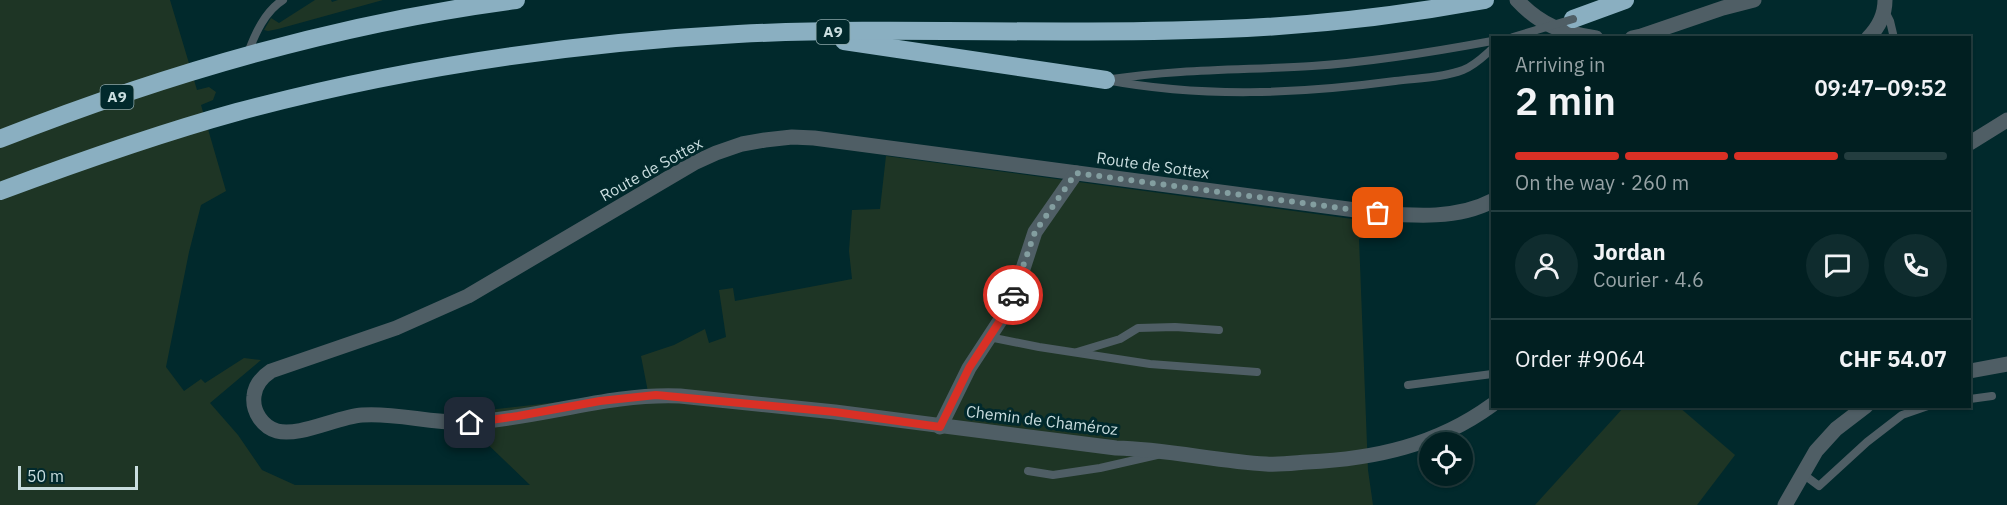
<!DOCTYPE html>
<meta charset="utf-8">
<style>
:root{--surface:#011f21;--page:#0f2c2e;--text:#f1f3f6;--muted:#96a2a5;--line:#233d3f;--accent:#d93025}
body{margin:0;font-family:"IBM Plex Sans",sans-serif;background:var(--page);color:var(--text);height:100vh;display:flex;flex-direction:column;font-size:22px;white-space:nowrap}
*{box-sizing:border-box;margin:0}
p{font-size:20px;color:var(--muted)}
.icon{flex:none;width:33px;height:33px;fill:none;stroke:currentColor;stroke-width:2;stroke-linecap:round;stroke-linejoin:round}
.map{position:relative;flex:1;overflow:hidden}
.side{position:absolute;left:1491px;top:36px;width:480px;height:372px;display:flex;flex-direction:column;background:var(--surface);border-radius:0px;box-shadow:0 2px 4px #0004,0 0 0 2px var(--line)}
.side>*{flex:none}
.tools{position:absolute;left:1419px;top:432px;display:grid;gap:12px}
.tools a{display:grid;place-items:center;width:54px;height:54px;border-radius:50%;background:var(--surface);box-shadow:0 2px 4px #0004,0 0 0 2px var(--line);font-size:30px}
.scale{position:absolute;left:18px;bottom:15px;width:120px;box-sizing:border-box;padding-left:6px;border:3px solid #c9dddf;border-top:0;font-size:16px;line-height:21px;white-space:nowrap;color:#c9dddf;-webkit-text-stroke:4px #01292c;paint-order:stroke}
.pin{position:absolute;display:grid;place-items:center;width:51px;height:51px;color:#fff;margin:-26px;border-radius:12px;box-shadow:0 3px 9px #0006}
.courier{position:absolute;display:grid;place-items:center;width:60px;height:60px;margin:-30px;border:4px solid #d93025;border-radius:50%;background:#fff;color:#222;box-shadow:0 2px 8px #0007}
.summary em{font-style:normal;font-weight:600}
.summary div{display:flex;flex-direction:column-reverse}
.summary{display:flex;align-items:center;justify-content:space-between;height:102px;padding:0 24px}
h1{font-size:39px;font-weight:600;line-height:45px}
.bar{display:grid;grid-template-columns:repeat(4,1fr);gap:9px 6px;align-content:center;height:72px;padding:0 24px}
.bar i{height:8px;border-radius:4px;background:var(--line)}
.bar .on{background:var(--accent)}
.bar p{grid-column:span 4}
.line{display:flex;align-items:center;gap:15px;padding:0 24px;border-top:2px solid var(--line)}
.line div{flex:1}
.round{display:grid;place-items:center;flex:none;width:63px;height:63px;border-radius:32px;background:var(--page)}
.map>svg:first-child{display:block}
</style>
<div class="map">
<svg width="2007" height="505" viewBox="0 0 2007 505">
<rect width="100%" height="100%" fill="#01292c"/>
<g fill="#1e3525">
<path d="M0,0H170L197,90L209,87L216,92L213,100L201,105L226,191L201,205L189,252L166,367L184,391L201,379L205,383L244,358L261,360L210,403L238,435L262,470L295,485H530L475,432L462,413L648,392L641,356L674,345L705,329L709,343L726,337L719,290L733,288L735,301L852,279L849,251L852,210L880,209L886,156L1382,223L1359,239L1368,470L1373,505H0Z"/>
<path d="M315,0H331L332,2L338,0H383L278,29L268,31L264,30L271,18L279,23Z"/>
<path d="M1624,407H1679L1735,455L1697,505H1535Z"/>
</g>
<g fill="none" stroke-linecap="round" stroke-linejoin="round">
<g stroke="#4f5e65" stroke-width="8">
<path d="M1885,11L1890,21L1894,38"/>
<path d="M248,53C255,34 265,11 283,0"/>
<path d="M1112,79C1178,69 1245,70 1312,66C1373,62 1433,52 1492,41"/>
<path d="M1106,80C1202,98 1298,94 1395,81C1417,78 1442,78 1463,70C1474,66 1483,57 1492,49"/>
<path d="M989,337L1039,347L1150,364L1257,372"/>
<path d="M1077,352L1120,339L1138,328L1175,327L1219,330"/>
<path d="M1408,385L1492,374"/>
<path d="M1970,399L1992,396"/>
<path d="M1028,471L1053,475L1100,468L1157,455"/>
<path d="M1803,474L1819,486L1867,442L1902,415L1928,406"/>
</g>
<g stroke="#4f5e65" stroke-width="15">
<path d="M1868,38C1879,27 1885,15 1885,0"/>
<path d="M1970,143L2007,120"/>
<path d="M1492,201C1458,219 1415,216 1378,213L814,138L792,137L765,140L742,144L716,153L694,163L468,296L396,328L271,371C262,377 255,385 254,396C252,412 263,427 277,431C299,437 337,417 362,415C398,412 435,425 472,422C542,418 609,393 680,396L835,412L1116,448C1166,449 1216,461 1266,464C1280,465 1294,463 1307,462C1375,459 1437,445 1492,405"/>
<path d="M940,427L969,368L1005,313L1020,278L1035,232L1076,173"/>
</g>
<g stroke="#4f5e65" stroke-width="15">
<path d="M1517,0C1541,26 1562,32 1596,38"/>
<path d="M1632,38L1641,36L1723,8L1754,0"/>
<path d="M1970,371L2007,364"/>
<path d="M1785,505L1816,451L1836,429L1866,406"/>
</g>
<g stroke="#8aafc1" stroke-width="18">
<path d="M1573,19L1625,0"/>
<path d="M844,41L1106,80"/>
<path d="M0,139C165,74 340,23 516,0"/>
<path d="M0,191C78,162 157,134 237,112C401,68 569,43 738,34C899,26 1061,36 1222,29C1311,26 1398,16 1485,0"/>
</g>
<path stroke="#4f5e65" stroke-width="8" d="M1513,37L1573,19"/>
</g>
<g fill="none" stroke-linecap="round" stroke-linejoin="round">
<path stroke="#839ea0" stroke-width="6" stroke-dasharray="0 10.8" d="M1013,295L1035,232L1076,173L1378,213"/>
<path stroke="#d93025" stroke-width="8" d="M470,423L518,416L600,401L656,395L835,412L940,427L969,368L1005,313L1013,295"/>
</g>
<g text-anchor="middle" stroke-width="6" stroke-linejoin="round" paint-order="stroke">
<g fill="#01292c" stroke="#8da7a9" stroke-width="1.5">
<rect x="816.5" y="20" width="33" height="24" rx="4.5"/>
<rect x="100.5" y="85" width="33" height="24" rx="4.5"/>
</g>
<g font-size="15" font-weight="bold" fill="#c9dddf">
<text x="833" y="37">A9</text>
<text x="117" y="102">A9</text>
</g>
<g font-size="16" fill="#c9dddf" stroke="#01292c">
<text transform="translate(1153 165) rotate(8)" y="6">Route de Sottex</text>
<text transform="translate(651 169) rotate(-29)" y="6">Route de Sottex</text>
<text transform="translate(1042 420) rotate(7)" y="6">Chemin de Chaméroz</text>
</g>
</g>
</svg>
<div class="tools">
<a><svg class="icon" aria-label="locate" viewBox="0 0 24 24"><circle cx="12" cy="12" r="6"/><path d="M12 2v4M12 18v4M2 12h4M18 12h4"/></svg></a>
</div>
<div class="scale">50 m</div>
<div class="pin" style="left:1378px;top:213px;background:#ea580c"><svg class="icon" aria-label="bag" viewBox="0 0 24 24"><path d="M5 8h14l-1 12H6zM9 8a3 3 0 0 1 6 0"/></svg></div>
<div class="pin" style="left:470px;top:423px;background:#1f2937"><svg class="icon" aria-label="home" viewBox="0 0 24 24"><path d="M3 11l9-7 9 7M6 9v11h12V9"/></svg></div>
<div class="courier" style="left:1013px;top:295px"><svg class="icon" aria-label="car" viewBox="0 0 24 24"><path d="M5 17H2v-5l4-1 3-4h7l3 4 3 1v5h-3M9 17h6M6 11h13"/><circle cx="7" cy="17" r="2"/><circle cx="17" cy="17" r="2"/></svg></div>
<section class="side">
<div class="summary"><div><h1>2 min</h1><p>Arriving in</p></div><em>09:47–09:52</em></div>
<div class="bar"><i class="on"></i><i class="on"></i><i class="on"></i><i></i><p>On the way · 260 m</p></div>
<div class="line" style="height:108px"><a class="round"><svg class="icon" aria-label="person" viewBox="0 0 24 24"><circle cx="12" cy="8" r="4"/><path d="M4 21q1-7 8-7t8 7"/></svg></a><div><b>Jordan</b><p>Courier · 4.6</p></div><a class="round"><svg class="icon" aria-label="chat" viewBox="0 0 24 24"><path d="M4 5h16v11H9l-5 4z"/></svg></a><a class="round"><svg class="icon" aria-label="phone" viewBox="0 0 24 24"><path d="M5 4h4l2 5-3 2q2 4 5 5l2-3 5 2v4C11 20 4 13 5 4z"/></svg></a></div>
<div class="line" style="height:78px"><div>Order #9064</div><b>CHF 54.07</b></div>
</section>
</div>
